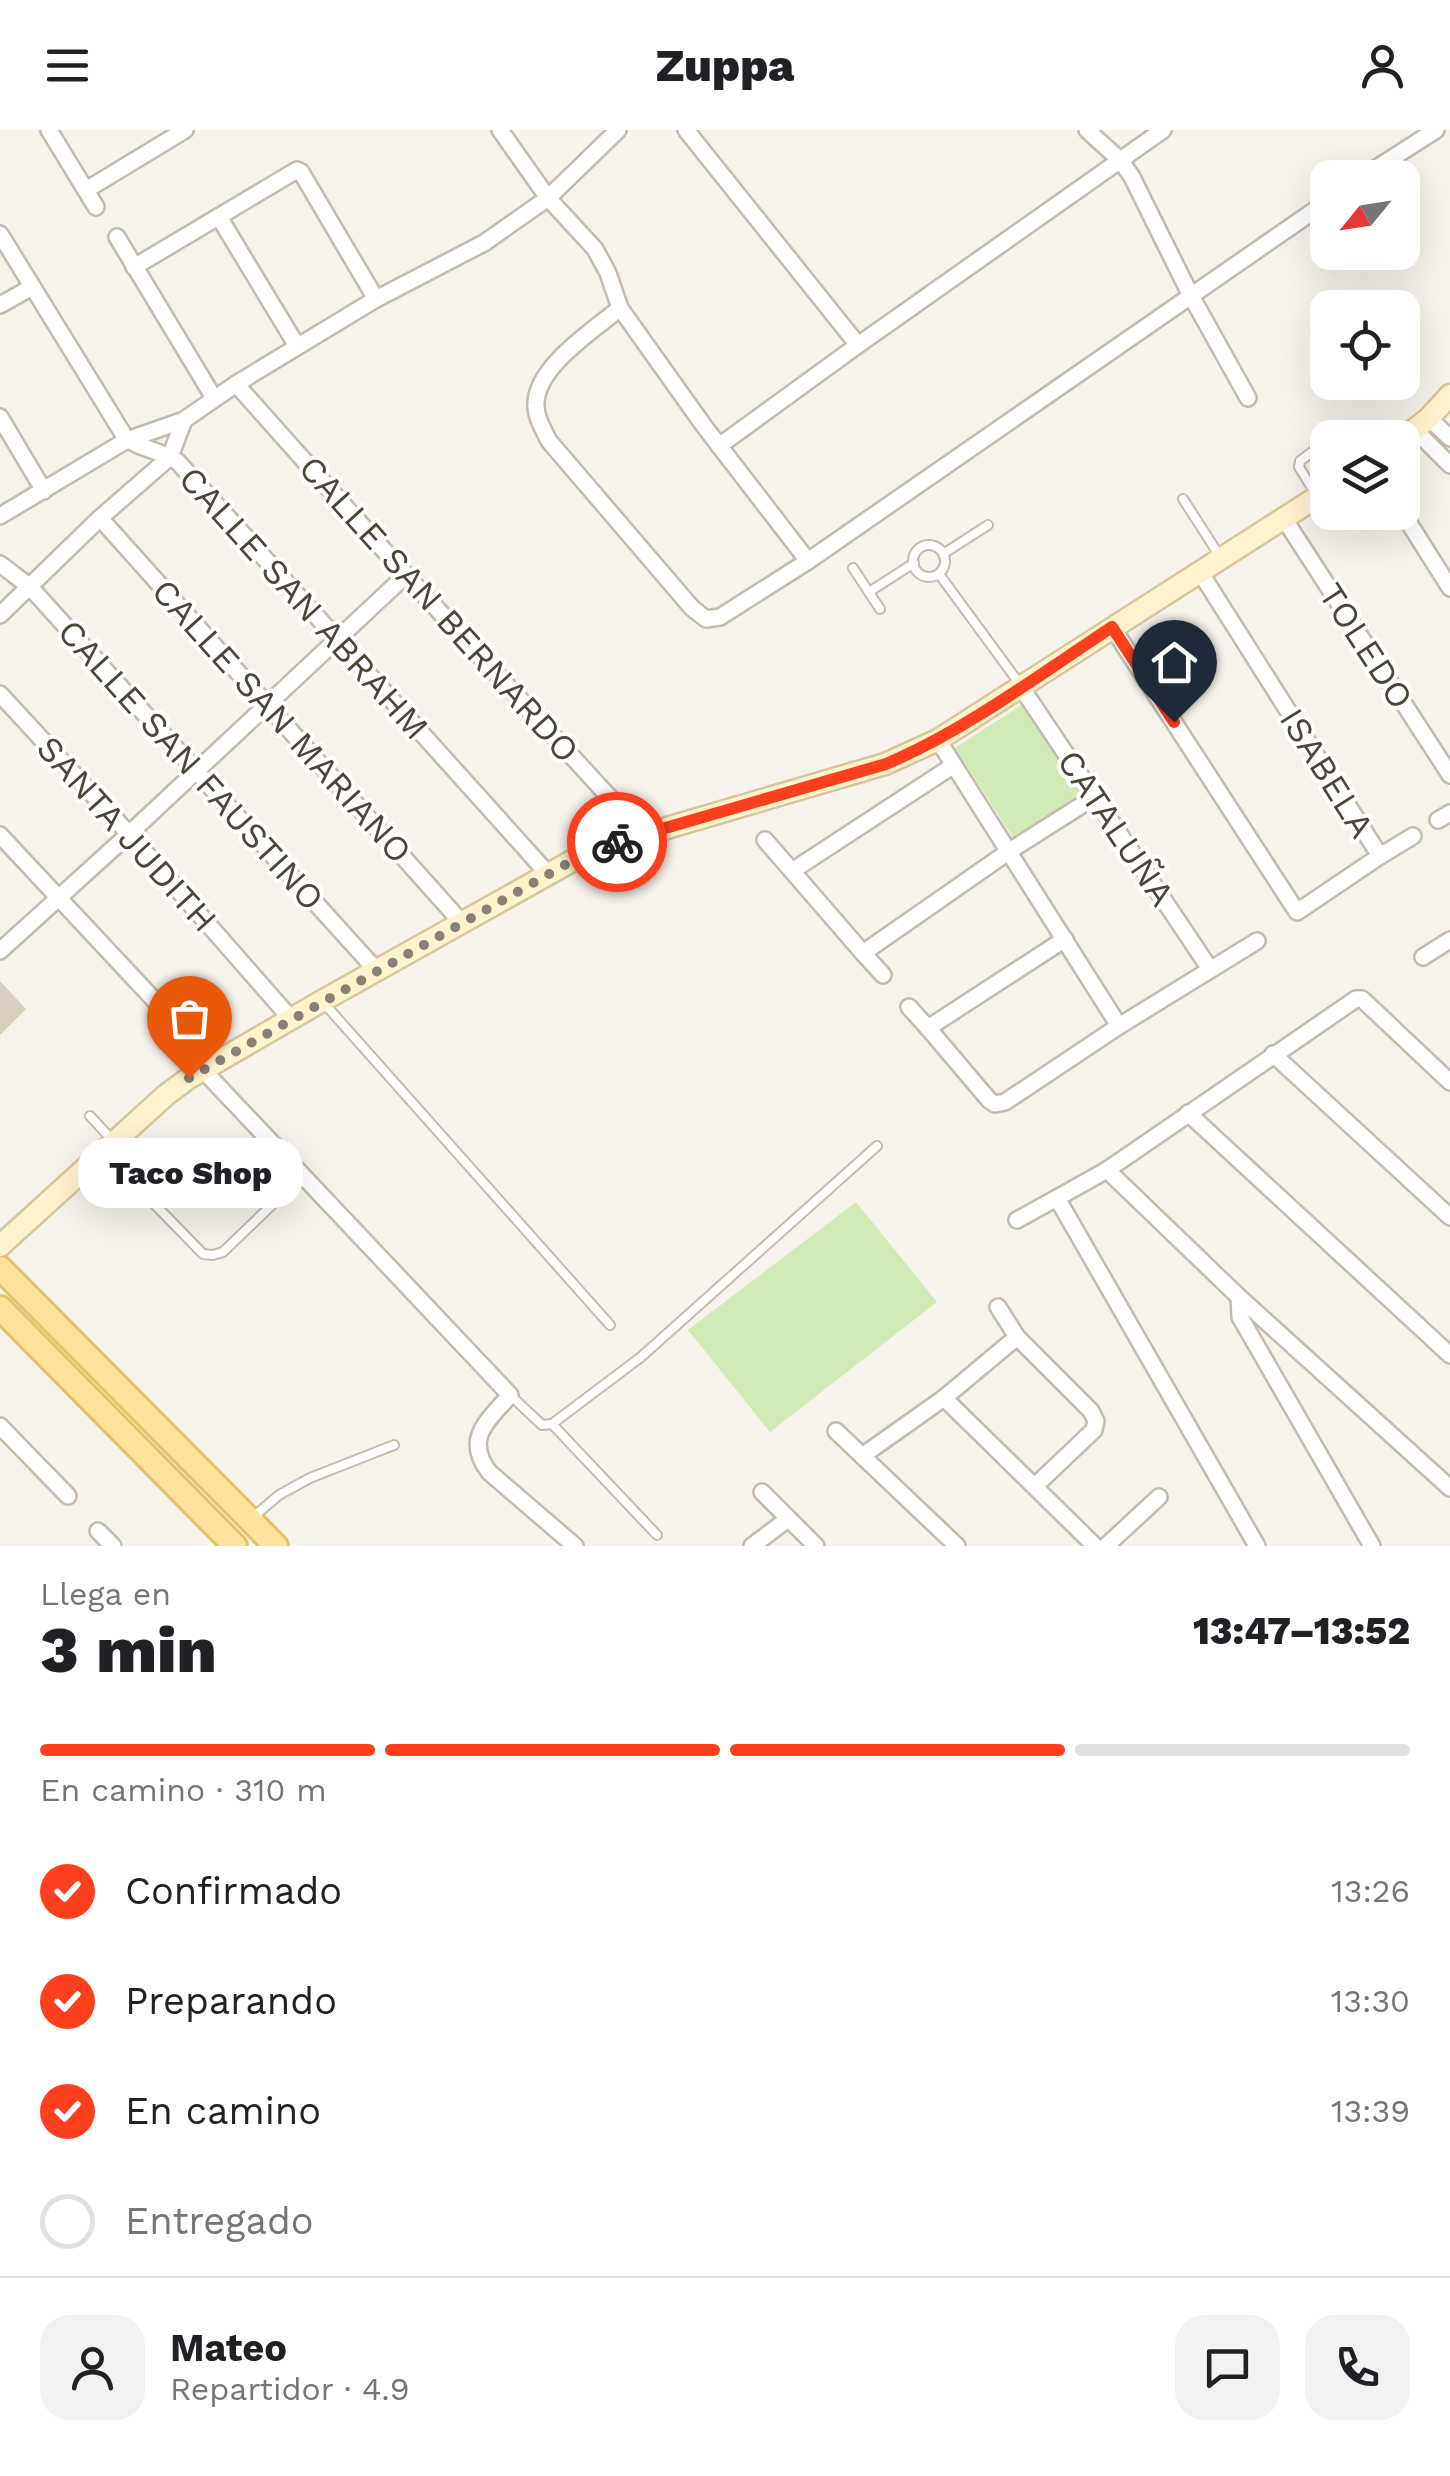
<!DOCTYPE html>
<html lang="es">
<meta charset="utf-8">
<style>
:root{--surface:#fff;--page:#f2f2f2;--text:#202124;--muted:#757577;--line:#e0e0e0;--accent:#fc3f1d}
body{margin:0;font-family:"Work Sans",sans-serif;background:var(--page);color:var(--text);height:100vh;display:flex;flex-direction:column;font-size:38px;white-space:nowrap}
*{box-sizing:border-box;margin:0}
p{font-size:32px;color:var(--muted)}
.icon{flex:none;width:55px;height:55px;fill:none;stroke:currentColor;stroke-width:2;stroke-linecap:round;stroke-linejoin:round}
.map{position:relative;height:1416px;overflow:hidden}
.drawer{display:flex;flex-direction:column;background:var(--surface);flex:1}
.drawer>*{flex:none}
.needle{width:65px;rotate:240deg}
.controls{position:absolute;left:1310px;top:30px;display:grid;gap:20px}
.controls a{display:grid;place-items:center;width:110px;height:110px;border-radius:20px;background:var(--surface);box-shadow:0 10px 40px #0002;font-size:50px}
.pin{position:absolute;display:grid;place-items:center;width:85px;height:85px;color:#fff;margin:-102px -42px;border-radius:50% 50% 50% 0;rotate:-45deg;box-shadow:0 0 10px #0007}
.pin .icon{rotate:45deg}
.courier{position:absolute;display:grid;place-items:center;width:100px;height:100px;margin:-50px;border:8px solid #fc3f1d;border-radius:50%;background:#fff;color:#222;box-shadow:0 2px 12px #0007}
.bubble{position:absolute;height:70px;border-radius:30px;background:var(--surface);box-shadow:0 10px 40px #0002;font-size:32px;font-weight:800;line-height:70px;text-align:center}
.overview em{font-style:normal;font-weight:800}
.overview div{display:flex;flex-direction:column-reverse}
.overview{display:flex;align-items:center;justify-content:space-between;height:170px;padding:0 40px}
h1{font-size:65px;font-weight:800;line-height:75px}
.bar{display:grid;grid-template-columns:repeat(4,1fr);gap:15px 10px;align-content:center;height:120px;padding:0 40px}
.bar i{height:12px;border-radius:8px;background:var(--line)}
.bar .on{background:var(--accent)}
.bar p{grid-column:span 4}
.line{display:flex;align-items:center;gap:25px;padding:0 40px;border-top:2px solid var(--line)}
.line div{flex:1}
.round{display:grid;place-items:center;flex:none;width:105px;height:105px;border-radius:30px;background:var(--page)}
ol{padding:0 40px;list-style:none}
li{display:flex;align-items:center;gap:30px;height:110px}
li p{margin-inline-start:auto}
li .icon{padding:10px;border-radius:50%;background:var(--accent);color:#fff;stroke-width:4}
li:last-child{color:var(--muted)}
li i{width:55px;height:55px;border:5px solid var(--line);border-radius:50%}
header{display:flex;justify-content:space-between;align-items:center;height:130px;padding:0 40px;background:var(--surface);font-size:45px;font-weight:800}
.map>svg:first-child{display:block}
</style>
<header><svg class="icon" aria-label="menu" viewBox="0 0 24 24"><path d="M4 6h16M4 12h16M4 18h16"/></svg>Zuppa<svg class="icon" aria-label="person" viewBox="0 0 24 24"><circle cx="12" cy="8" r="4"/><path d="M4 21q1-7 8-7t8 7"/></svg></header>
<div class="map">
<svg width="1450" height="1416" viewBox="0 0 1450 1416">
<rect width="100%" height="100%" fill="#f6f3ec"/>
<g fill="#d2eab5">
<path d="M1026,572L1087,663L1014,709L955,618Z"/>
<path d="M856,1072L937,1172L770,1302L688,1200Z"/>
</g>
<path fill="#d8cfc1" d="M0,851L26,879L0,905Z"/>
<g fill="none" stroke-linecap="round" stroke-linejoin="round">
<defs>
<g id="lane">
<path d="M1331,308L1341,301L1346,302L1351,308"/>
<path d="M1317,366L1299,337L1300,331L1328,310"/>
<path d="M1183,369L1221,428"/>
<circle cx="929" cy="431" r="16"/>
<path d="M943,424L988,395"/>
<path d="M853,438L880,479"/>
<path d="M939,444L1019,553"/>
<path d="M869,462L914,433"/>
<path d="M322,871L610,1195"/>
<path d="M90,986L114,1012"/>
<path d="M110,1021L133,1052L203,1124L213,1125L223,1122L303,1045"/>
<path d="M510,1265L542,1295L552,1294L641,1227L877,1016"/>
<path d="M552,1294L657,1405"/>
<path d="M252,1388L279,1365L310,1348L394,1315"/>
</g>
<g id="street">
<path d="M49,0L96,77"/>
<path d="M500,0L548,68L595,119L608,143L620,178L704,296L808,431"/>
<path d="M686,0L858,215"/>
<path d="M1087,0L1121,31L1132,47L1190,164L1248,268"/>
<path d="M1361,48L1436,0"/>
<path d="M86,60L185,0"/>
<path d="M219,87L297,216"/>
<path d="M0,104L125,307C140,320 162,320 178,332L549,745"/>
<path d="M117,107L214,268"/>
<path d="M134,137L297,40L301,42L376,169"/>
<path d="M0,175L32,157"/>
<path d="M620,178C594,200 537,236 536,273C535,286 543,299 549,311L692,478L706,489L720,487L808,431L1328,71"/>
<path d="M236,254L406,445L643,704"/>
<path d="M0,287L44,361"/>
<path d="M1429,288L1450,308"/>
<path d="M1415,300L1450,335"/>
<path d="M719,316L858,215L1163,0"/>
<path d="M1402,382L1450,458"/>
<path d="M0,386L127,310L184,290L236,254L376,169L484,113L548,68L618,0"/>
<path d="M1283,387L1450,645"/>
<path d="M100,388L463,794"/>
<path d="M0,434L30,457L377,841"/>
<path d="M0,485L100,388L170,327L184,290"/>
<path d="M1112,497L1297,782L1380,726L1200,442"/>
<path d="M1021,557L1210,839"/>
<path d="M0,564L129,704L292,890"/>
<path d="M938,610L1119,896"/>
<path d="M954,635L792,741L863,823L1008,722L1096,666"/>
<path d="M1438,690L1450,683"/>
<path d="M0,705L214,934"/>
<path d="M765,710L792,741"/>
<path d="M1380,726L1413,706"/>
<path d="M1065,809L928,898L989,970L995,974L1005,972L1119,896L1257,811"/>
<path d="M0,821L129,704L406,445"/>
<path d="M863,823L883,845"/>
<path d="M1423,827L1450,810"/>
<path d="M909,877L928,898"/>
<path d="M1273,924L1450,1087"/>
<path d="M203,940L510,1265C489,1290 463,1308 489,1342L575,1416"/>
<path d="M1188,983L1450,1225"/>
<path d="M1107,1040L1239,1167L1450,1358"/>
<path d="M1017,1090L1057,1068"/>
<path d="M1239,1167L1240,1187L1372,1416"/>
<path d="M998,1177L1017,1207L1091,1281L1096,1291L1094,1300L1035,1356"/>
<path d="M944,1268L1095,1416"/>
<path d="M0,1296L68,1366"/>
<path d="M836,1301L957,1416"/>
<path d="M862,1326L944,1268L1017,1207"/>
<path d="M762,1362L816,1416"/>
<path d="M98,1401L113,1416"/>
<path d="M752,1416L788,1389"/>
<path d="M1106,1416L1159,1367"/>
<path d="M1257,1416L1057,1068L1107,1040L1356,869H1362L1450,952"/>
</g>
<g id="secondary">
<path d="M1402,309L1429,288L1450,265"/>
<path d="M0,1116L166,965L189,948L322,871L572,731L602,717L885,634L938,610L1328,360"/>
</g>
<g id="primary">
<path d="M0,1138L276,1416"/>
<path d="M0,1178L235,1416"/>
</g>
</defs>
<use href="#lane" stroke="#c2bbae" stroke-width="12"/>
<use href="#street" stroke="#c2bbae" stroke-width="20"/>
<use href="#secondary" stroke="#d6c79b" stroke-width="25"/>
<use href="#primary" stroke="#e6c16a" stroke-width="28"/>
<use href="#lane" stroke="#fff" stroke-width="8"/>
<use href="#street" stroke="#fff" stroke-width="15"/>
<use href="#secondary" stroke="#fff3cd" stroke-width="20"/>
<use href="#primary" stroke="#ffe39c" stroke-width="22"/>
</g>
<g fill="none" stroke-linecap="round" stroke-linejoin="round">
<path stroke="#878178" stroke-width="10" stroke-dasharray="0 18" d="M189,948L572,731L617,712"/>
<path stroke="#fc3f1d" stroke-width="12" d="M617,712L886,634C966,600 1039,545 1112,497L1174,592"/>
</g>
<g text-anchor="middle" stroke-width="8" stroke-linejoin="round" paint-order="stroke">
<g font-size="35" fill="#4b4439" stroke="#fff">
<text transform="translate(304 473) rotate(48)" y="12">CALLE SAN ABRAHM</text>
<text transform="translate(439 479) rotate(48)" y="12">CALLE SAN BERNARDO</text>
<text transform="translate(1366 516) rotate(57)" y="12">TOLEDO</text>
<text transform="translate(282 591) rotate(48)" y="12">CALLE SAN MARIANO</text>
<text transform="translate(191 635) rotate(48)" y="12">CALLE SAN FAUSTINO</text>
<text transform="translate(1327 643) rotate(58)" y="12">ISABELA</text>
<text transform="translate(1116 698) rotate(56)" y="12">CATALUÑA</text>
<text transform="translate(127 704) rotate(48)" y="12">SANTA JUDITH</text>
</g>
</g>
</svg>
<div class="controls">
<a><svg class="needle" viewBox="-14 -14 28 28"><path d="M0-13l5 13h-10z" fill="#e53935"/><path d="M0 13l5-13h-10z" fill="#757577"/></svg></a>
<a><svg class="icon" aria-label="locate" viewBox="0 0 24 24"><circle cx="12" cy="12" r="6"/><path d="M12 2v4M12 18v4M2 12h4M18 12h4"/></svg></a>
<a><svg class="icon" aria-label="layers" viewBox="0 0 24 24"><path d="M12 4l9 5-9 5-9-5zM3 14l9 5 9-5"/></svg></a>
</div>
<div class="pin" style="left:189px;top:948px;background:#ea580c"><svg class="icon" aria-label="bag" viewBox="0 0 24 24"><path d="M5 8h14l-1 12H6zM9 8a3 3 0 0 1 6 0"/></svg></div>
<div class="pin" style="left:1174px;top:592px;background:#1f2937"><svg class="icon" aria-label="home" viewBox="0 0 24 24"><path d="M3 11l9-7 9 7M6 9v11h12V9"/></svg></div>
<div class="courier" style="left:617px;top:712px"><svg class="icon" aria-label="bike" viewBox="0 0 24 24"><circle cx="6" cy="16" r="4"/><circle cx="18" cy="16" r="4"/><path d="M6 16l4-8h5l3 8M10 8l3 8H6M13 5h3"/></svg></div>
<div class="bubble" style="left:78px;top:1008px;width:225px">Taco Shop</div>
</div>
<section class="drawer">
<div class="overview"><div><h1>3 min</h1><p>Llega en</p></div><em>13:47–13:52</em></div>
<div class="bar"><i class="on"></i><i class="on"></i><i class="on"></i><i></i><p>En camino · 310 m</p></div>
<ol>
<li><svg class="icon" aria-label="check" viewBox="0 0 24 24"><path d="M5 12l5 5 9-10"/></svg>Confirmado<p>13:26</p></li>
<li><svg class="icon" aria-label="check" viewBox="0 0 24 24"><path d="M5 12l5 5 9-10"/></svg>Preparando<p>13:30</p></li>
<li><svg class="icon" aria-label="check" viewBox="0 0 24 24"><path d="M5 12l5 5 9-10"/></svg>En camino<p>13:39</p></li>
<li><i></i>Entregado</li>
</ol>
<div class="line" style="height:180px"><a class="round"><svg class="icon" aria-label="person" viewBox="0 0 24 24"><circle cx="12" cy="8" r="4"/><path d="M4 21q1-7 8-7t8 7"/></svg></a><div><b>Mateo</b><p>Repartidor · 4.9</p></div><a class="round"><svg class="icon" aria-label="chat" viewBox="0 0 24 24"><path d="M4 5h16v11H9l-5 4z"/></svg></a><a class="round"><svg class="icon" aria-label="phone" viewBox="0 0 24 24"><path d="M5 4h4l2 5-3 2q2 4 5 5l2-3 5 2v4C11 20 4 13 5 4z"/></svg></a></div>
</section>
